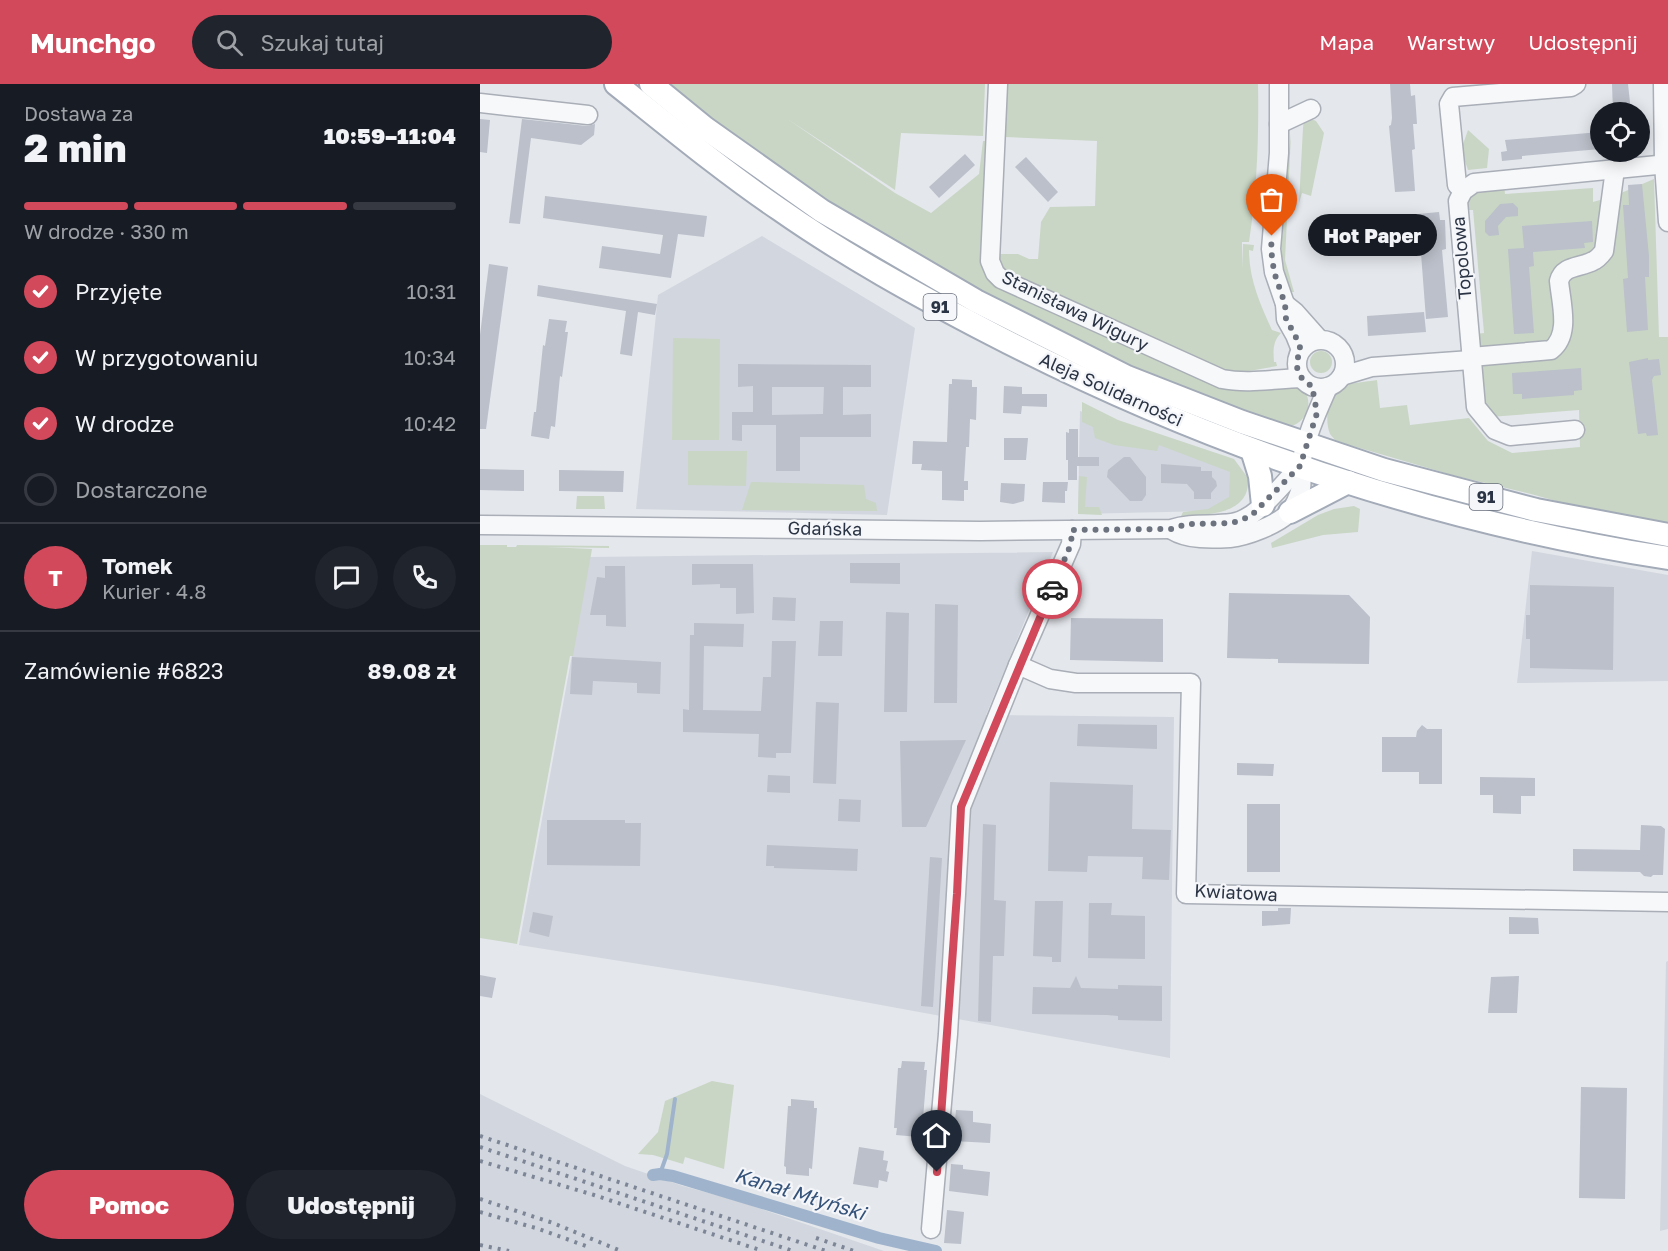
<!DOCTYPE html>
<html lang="pl">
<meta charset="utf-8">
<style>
:root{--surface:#171b24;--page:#20242c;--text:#f1f3f6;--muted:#9ea1a6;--line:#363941;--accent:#d1495b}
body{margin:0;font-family:"Golos Text",sans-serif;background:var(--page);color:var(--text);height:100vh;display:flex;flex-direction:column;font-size:22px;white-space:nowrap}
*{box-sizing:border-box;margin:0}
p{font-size:20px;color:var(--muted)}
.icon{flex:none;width:33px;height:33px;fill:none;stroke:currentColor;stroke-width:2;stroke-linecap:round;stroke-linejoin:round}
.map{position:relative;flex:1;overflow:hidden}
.panel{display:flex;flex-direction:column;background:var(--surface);width:480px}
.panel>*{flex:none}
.tools{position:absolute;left:1110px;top:18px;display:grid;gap:12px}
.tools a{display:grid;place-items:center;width:60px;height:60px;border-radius:50%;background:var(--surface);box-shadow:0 3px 15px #0003;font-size:30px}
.pin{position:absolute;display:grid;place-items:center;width:51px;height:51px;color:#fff;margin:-62px -26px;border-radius:50% 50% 50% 0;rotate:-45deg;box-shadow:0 0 6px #0007}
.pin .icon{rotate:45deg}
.courier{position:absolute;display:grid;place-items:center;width:60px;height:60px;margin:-30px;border:4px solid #d1495b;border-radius:50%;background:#fff;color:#222;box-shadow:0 2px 8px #0007}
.bubble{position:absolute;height:42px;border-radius:21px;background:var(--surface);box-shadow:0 3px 15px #0003;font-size:20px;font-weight:800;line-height:42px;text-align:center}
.headline em{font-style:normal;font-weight:800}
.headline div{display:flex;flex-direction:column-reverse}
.headline{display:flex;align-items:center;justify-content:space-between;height:102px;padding:0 24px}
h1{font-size:39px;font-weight:800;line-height:45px}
.bar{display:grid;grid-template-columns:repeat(4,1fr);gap:9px 6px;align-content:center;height:72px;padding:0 24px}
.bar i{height:8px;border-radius:4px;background:var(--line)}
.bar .selected{background:var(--accent)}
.bar p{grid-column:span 4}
.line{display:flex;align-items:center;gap:15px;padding:0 24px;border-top:2px solid var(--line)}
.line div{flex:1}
.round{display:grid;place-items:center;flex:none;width:63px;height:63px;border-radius:32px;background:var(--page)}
ol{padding:0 24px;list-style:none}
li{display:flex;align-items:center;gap:18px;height:66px}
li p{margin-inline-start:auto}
li .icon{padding:6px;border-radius:50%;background:var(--accent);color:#fff;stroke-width:4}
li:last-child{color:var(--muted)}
li i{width:33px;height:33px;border:3px solid var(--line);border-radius:50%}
.cta{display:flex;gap:12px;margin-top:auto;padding:12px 24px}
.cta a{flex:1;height:69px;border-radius:36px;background:var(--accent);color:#fff;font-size:24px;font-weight:800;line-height:69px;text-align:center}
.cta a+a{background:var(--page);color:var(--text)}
header{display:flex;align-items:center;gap:36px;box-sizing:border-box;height:84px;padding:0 30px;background:var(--accent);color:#fff}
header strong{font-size:28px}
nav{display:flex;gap:33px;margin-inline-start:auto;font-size:21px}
.search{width:420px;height:54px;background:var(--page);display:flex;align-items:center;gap:15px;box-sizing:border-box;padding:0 21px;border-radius:33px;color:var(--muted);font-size:22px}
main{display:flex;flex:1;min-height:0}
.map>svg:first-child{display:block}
</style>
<header>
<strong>Munchgo</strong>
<div class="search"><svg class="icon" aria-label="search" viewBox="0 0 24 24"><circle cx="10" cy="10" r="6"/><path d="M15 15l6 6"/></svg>Szukaj tutaj</div>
<nav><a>Mapa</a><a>Warstwy</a><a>Udostępnij</a></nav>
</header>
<main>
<section class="panel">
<div class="headline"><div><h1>2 min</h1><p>Dostawa za</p></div><em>10:59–11:04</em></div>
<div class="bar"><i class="selected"></i><i class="selected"></i><i class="selected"></i><i></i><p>W drodze · 330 m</p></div>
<ol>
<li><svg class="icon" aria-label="check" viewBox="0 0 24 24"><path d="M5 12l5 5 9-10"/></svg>Przyjęte<p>10:31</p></li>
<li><svg class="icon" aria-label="check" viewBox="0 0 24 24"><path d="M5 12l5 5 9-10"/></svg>W przygotowaniu<p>10:34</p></li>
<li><svg class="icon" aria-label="check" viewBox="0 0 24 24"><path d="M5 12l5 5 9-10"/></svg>W drodze<p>10:42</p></li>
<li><i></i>Dostarczone</li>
</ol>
<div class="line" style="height:108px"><b class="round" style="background:var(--accent);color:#fff">T</b><div><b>Tomek</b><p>Kurier · 4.8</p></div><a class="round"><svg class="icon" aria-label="chat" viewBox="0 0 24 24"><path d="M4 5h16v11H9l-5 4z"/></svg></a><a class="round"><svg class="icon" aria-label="phone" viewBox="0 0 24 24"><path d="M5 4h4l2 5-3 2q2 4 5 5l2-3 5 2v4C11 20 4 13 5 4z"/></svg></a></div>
<div class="line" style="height:78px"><div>Zamówienie #6823</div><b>89.08 zł</b></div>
<div class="cta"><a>Pomoc</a><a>Udostępnij</a></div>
</section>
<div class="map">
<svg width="1188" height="1167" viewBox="0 0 1188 1167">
<rect width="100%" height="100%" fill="#e4e7ec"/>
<g fill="#d2d6de">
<path d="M282,152L435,244L407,431L156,425L178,211Z"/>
<path d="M600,327L751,388L752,413L729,427L598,430Z"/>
<path d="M1052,467L1188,491V597L1037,599Z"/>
<path d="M573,468L506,631L694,633L690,974L292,901L39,861L110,473Z"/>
<path d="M1188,877V1145L1180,1147L1186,878Z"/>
<path d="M0,1010L145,1082L203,1102L258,1117L404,1167H0Z"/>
</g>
<g fill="#c9d6c5">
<path d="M182,0H505L503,52L421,49L415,106L306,34L415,109L451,129L499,90L503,57H508L501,162L506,185L751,305L768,307L818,301C836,313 829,338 809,343L697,303L601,260L507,212L352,122Z"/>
<path d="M526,0H778C779,53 777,106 769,158H762V185L763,160L774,161L773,167L769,166C769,195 780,220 792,246L801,249C793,257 793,266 794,278H796L797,282L769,287H753L752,289L743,288L547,201L517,183L515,170H538L549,175H558L561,138L570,123L615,122L617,57L525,53Z"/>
<path d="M827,33L836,37L844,49L831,112L822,109L819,119L823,44L824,34Z"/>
<path d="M988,46L1009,65L1007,84L988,86L981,66Z"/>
<path d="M811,50L805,176L814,208H811C791,163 806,98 811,50Z"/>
<path d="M1174,95L1179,253H1188V442L1141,435L1051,410L972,391L866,360L855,356L850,350C845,338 846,313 859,305C869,298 886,298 897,296L900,324L927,321L930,341L989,334L1008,357L1032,369L1100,363L1099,326L1010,333L1001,318L999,264L995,250L1004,249L993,126H985L991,109L1024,101L1025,110L1113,104V118L1134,112Z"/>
<path d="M193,254L240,255L239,356H192Z"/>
<circle cx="841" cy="278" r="11"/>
<path d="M602,318L638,336L754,375L768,394C771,431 726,431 701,432L703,428L728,425L749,413L750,388L679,361L677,367L634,361L615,354L613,343L602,338Z"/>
<path d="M208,367H267L266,402L208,401Z"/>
<path d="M599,392L607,393L605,423H619L622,431L598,430Z"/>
<path d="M271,398L384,401L386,415L396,419L397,427L262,426Z"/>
<path d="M97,412H124L125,425H96Z"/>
<path d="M874,422L880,425L878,448L843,451L792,464L791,459L838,431L854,425Z"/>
<path d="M0,461H27V463H36L37,461L129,462V464L67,463L112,465L93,572H90L37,860L0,854Z"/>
<path d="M232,997L254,1001L244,1085L205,1073L203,1080L173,1071L158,1070L178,1048L185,1017Z"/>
</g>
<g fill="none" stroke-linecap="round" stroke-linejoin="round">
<path stroke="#9fb4cc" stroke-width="4" d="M180,1090L187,1070L195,1015"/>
<path stroke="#9fb4cc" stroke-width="12" d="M173,1091L180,1090L193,1092L399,1154L456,1167"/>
</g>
<g fill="#bbc0ca" fill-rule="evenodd">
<path d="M910,0H930L931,12L935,11L937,40H933L935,65L932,66L935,107L915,108L909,42L911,41L912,34Z"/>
<path d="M1132,0H1148L1151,28H1133Z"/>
<path d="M0,35L10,36L7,69L0,68Z"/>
<path d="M42,35L107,42L115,40L114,51L101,61L51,54L40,140L29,139Z"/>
<path d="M1120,48V65L1042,72V75L1022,77L1021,68L1027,67L1025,56Z"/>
<path d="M485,70L495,81L459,114L449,103Z"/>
<path d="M546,73L578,108L568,118L535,83Z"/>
<path d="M1162,100L1169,172V193H1165L1168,246L1147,248L1143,195L1148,194L1143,121H1149L1148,101Z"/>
<path d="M65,112L227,132L224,153L198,150L191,194L119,184L122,162L180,170L183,151L63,134Z"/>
<path d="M1033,119L1038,124V132L1026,133L1018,142L1019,151L1009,152L1005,148V137L1020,120Z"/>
<path d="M959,128L960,136H965L966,165L962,166L968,233L946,235L938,130Z"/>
<path d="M1112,137L1113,158L1104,159L1105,164L1053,168L1054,182L1049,183L1054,249L1034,250L1028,165L1044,164L1042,142Z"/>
<path d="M878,140L880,169L856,171L854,142Z"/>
<path d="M9,180L28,183L6,345H0V251Z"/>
<path d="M58,201L177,220L175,231L158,228L152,272L140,270L146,227L57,212Z"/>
<path d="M944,228L946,248L888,252L887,232Z"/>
<path d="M69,235L87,237L85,248H88L82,293L80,292L75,343L71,342L69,355L51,352L54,328H56L63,261L65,262Z"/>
<path d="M1168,274V276L1179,275L1181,291L1174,292L1172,296L1178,351L1167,352L1166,349L1158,350L1149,278Z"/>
<path d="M258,280L391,281V303H363V331L391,330V353H320V387H296V341H262V357L252,356V328H273V302L258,303ZM292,303H344L343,330L292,331Z"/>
<path d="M1101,284L1102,306L1094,307V311L1042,315V310H1033L1032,289Z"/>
<path d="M472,295L492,296V303H497L496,336L490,335L489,363H486L484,397H488V406H484V417L462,416V387L441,386L442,380H432L433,357L467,358L469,300H472Z"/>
<path d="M524,302L542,303V310H567V323L542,322L541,330L523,329Z"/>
<path d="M589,345H598V373H619V382H597V396H588V376H586V348L589,349Z"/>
<path d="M524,354H548L546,376H524Z"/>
<path d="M644,373H650L666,393V411L662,417H650L627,393L628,386Z"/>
<path d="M681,380L721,383V387H732V393L736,397L737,402L731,409V415H714V408L707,400L681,399Z"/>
<path d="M0,385L44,386V407L0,406Z"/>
<path d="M79,386L144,387L143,408L79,407Z"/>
<path d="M563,398H588L587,407H585V419L562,418Z"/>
<path d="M521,399L545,400L544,417L533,420L520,418Z"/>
<path d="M370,479H420V500L370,499Z"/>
<path d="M212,480H273L274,529L256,530V504H240V500L212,501Z"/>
<path d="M125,482H145L146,543L126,542V531H110L117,493L125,494Z"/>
<path d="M1050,501L1134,503L1133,586L1050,584V555H1046V531H1050Z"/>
<path d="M749,509L869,511L890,533L889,580L798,579V575L747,574Z"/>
<path d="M293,513L316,514L315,537L292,536Z"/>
<path d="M455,520L478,521L477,619H454Z"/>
<path d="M406,528L429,529L427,628H404Z"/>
<path d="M591,534L683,535V578L590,576Z"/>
<path d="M340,537H363L362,572H338Z"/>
<path d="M214,539L264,540L263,563L224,562L223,626L281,627L283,593H291L292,557H316L311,669H296V674L278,673L279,650L203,648V625L209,626L210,551H214Z"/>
<path d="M92,573L181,578L180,610L157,609V599L113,597L112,611L90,610Z"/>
<path d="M336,618L359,619L356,700L333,699Z"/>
<path d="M598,640L677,641V665L597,662Z"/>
<path d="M942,641L947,645H962V700H939V688H902V653H936L937,647Z"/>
<path d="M486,656L446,743H422L420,657Z"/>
<path d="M757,679L794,680L793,692L757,691Z"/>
<path d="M288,691L310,692V709L287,708Z"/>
<path d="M1000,693L1055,694V712H1041V730L1013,729V711H1000Z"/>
<path d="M570,698L653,701L652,745L691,746L689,796L662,795L663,773L608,772L607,788L568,787Z"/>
<path d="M359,715L381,716L380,738L358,737Z"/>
<rect x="767" y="720" width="33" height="68"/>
<path d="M67,736H145V739H161L160,782L67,781Z"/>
<path d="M503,740L516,741L514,816L526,817L524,872H513L511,938L498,937Z"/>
<path d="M1161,741L1181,742L1185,745L1183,791H1173L1171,793L1164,792L1160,788L1093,787V765L1160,766Z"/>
<path d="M287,761L378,765L377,787L294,784V782H286Z"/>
<path d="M450,773L462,774L453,923L441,922Z"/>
<path d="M555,817H583L581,878H572V873L553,872Z"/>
<path d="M609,819H632L631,831L665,832V875L608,874Z"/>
<path d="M798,824H811L810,840L782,842V827H798Z"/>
<path d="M53,828L73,832L69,853L49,848Z"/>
<path d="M1029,833L1058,834L1059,850H1029Z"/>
<path d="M0,891L16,894L12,914L0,912Z"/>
<path d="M596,892L601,904L638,905V901L682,902V937L638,936V932L627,931L552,930L553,903L590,904Z"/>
<path d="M1039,892L1037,929H1008L1011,893Z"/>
<path d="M422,977L445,978L444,986H447L442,1046H439V1053L416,1051L417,1044H414L418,984H421Z"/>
<path d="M1101,1003L1147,1004L1145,1115L1099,1114Z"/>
<path d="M311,1015L334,1017V1024H337L332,1085L329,1084V1092L306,1090V1083L304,1082L308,1022H311Z"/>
<path d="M476,1026L493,1027V1038L511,1040L510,1059L473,1057Z"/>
<path d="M379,1063L404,1067L403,1076L408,1077L406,1087L409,1088L407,1098L399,1096L398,1104L373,1100Z"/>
<path d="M471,1080L483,1081V1085L510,1088L508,1112L469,1107Z"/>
<path d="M467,1126L484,1128L481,1160L464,1159Z"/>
</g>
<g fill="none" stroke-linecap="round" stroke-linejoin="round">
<defs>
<g id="minor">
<path d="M518,0L510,177L515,189L521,195L742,295C768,300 794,295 821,294"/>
<path d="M799,0V69L791,165L794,188L805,220L806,235L815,251L821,266"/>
<path d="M1183,0L1184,80L1188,138"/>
<path d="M0,19L108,31"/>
<path d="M799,40L831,25"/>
<path d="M983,107L977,101L969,20L973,13L1091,3L1096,0"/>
<path d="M805,220L815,228L839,255"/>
<circle cx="841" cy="280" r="24"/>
<path d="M991,273L1071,266C1091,251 1081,219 1079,197C1083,181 1100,184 1113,177C1118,175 1121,171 1124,167L1135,85"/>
<path d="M862,292L892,283L991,276"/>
<path d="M1095,346L1030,352L1015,346L996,323L978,117L983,107L994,99L1188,80"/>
<path d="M0,441L500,447L691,445C712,438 730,442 752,439C778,435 801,400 820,383"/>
<path d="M692,446C708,456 732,455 750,454C768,452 796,441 809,429C814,423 819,411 821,404C823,396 819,389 821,381C825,354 837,328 848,303"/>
<path d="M538,581L570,595L596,599H711L706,810L1188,818"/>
<path d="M451,1145L468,950L481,723L538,581L591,460L592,446"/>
</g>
<g id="major">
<path d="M136,0C190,43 243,87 299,125C366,172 439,212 512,250C724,360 951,437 1188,474"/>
<path d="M171,0L225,44L342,127L496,217L647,293L762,338L904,386L1056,426L1188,451"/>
<path d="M772,366L780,392L783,421"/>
<path d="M810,428L868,398"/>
</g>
</defs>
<use href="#minor" stroke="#a9aeb7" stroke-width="21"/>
<use href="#major" stroke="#a3abb8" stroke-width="26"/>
<use href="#minor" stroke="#f7f8fa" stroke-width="18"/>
<use href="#major" stroke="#fff" stroke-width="22"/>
<g stroke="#7d8696" stroke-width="4" stroke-dasharray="3 6" stroke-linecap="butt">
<path d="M0,1052L346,1167"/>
<path d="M0,1063L313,1167"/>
<path d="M0,1077L114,1111L283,1167"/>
<path d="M0,1115L73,1139L141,1167"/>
<path d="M0,1128L59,1145L106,1162"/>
<path d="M336,1154L374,1167"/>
<path d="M0,1161L29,1167"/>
</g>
</g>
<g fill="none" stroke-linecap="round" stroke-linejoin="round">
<path stroke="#6c737f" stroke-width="6" stroke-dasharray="0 10.8" d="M572,505L591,460L592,446L691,445L707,440L752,439L771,432L820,382L837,329L832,302C817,294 813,281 821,266L815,251L806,235L805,220L794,188L791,165L792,152"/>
<path stroke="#d1495b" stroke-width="8" d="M457,1088L477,810L481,723L572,505"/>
</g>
<g text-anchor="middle" stroke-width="4.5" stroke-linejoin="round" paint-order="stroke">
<g fill="#f4f6f9" stroke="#676e7b" stroke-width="1.5">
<rect x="443.5" y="210" width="33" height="26" rx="4.5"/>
<rect x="989.5" y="400" width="33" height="26" rx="4.5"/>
</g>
<g font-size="16" font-weight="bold" fill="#2b3445">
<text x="460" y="229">91</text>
<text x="1006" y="419">91</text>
</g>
<g font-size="18" fill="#2b3445" stroke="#f4f6f9">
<text transform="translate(982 174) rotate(-95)" y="6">Topolowa</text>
<text transform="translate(595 227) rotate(26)" y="6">Stanisława Wigury</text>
<text transform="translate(631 306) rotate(24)" y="6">Aleja Solidarności</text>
<text transform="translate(345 445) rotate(1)" y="6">Gdańska</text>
<text transform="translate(756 809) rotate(3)" y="6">Kwiatowa</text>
</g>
<g font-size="20" font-style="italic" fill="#34527a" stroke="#f4f6f9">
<text transform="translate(320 1110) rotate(17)" y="7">Kanał Młyński</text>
</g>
</g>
</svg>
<div class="tools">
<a><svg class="icon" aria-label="locate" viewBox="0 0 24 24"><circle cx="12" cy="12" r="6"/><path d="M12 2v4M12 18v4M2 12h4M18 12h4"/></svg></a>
</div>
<div class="pin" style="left:792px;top:152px;background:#ea580c"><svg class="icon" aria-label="bag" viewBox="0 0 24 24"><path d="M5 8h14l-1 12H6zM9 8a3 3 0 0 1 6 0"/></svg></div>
<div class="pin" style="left:457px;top:1088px;background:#1f2937"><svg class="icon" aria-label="home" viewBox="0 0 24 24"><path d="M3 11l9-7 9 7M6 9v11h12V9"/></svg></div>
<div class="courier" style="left:572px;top:505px"><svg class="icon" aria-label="car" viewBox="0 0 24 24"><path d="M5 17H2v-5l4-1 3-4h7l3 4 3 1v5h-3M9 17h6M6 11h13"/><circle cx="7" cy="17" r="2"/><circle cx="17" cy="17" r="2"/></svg></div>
<div class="bubble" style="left:828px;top:130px;width:129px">Hot Paper</div>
</div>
</main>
